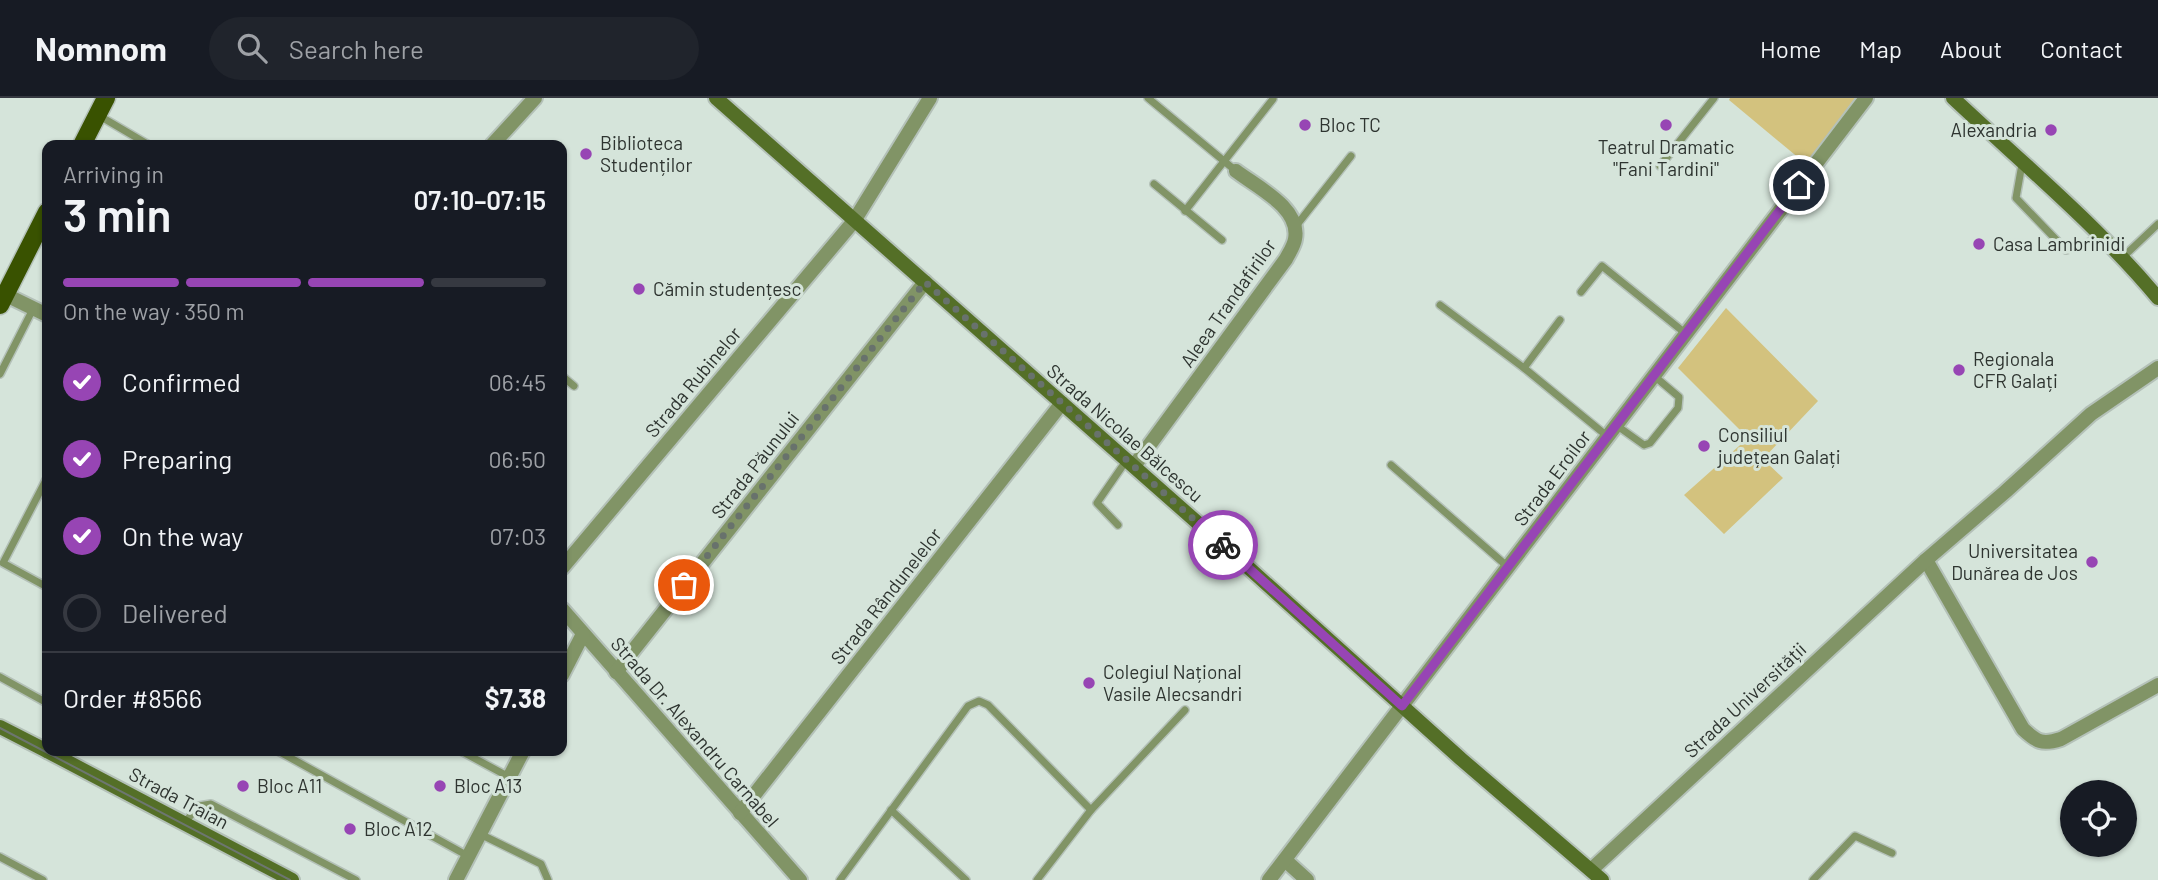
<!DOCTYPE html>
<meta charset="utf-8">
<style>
:root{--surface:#171b24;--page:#20242c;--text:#f1f3f6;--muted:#9ea1a6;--line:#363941;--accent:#9745b4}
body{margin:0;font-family:Barlow,sans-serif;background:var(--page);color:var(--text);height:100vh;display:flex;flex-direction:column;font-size:26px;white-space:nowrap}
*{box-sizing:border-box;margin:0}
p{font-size:23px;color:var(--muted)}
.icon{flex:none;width:38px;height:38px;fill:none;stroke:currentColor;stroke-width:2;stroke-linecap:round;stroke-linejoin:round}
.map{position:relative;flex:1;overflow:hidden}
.drawer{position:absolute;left:42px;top:42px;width:525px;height:616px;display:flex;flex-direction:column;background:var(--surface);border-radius:14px;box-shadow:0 2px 5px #0004}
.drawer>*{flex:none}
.tools{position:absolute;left:2060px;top:682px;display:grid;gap:14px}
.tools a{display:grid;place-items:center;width:77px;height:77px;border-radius:50%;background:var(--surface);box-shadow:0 2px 5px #0004;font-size:35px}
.pin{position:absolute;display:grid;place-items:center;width:60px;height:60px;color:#fff;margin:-30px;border:4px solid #fff;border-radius:50%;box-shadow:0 2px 7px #0007}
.courier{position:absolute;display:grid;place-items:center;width:70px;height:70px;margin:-35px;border:5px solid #9745b4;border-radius:50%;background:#fff;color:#222;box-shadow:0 2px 9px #0007}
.head em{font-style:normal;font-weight:600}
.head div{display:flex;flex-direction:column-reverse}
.head{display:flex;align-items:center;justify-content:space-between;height:119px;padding:0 21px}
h1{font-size:46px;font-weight:600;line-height:52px}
.bar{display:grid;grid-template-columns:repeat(4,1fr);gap:10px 7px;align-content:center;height:84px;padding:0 21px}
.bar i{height:9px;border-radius:5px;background:var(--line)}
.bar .active{background:var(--accent)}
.bar p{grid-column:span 4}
.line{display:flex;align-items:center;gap:18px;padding:0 21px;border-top:2px solid var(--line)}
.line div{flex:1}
ol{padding:0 21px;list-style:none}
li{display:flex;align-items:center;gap:21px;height:77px}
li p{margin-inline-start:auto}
li .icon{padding:7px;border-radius:50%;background:var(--accent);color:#fff;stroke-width:4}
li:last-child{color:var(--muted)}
li i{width:38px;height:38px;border:4px solid var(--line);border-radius:50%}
header{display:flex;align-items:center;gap:42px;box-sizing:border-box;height:98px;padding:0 35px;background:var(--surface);border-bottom:2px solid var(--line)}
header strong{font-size:33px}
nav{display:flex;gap:38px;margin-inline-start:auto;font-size:24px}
.search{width:490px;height:63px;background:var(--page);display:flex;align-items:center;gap:18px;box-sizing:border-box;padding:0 24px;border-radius:38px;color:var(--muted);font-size:26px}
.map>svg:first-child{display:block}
</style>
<header>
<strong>Nomnom</strong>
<div class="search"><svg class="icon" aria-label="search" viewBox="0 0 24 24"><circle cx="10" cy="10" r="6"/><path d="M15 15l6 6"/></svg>Search here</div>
<nav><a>Home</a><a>Map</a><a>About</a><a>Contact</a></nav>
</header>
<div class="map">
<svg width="2158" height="782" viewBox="0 0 2158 782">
<rect width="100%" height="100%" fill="#d5e4da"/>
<g fill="#d3c27e">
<path d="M1730,0H1855L1806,66L1729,2Z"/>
<path d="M1726,210L1818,303L1763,361L1783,380L1724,436L1684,397L1748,340L1678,270Z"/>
</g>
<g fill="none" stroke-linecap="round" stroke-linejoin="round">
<defs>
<g id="service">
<path d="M1148,0L1236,73"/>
<path d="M98,17L149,47"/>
<path d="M2022,66L2016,100L2066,152L2102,140"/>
<path d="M1660,68L1714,0"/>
<path d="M1154,86L1222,142"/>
<path d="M1185,113L1273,1"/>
<path d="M1296,128L1351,58"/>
<path d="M2122,160L2158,126"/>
<path d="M1581,194L1602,168L1685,235"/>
<path d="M1440,207L1524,270L1607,338"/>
<path d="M1524,270L1560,222"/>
<path d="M0,276L33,211"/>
<path d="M562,278L574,288"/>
<path d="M1616,327L1644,347L1650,345L1678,310L1679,299L1653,277"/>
<path d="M1391,367L1508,469"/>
<path d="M47,380L3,465L47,489"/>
<path d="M1118,427L1097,405L1126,363"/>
<path d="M0,579L47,605"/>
<path d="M278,653L468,758"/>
<path d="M461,653L509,679"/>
<path d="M891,712L966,782"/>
<path d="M185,724L199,708L211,706L356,782"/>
<path d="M480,736L541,766L548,782"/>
<path d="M0,759L43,782"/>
<path d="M840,782L968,608L979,603L988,607L1091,712"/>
<path d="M1037,782L1091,712L1185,612"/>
<path d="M1813,782L1855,738L1892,755"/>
</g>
<g id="minor">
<path d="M492,47L535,0"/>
<path d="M0,194L47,217"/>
<path d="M1134,368L1286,161C1289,155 1294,148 1295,141C1301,110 1257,89 1236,73"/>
<path d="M1926,462L2023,631C2037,644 2042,647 2061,641L2158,587"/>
<path d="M562,470L854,123"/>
<path d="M562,511L800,782"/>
<path d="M616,574L925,184"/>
<path d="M740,715L1062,305"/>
<path d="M1285,762L1307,782"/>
<path d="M1591,772L1926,462L2005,394L2091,316L2158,270"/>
</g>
<g id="tertiary">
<path d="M854,123L930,0"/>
<path d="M562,577L583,536"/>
<path d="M456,782L523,653"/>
<path d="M1269,782L1866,0"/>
</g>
<g id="secondary">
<path d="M716,0L1250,471L1461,661L1602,782"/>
<path d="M1953,0C2021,64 2098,128 2158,200"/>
<path d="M0,629L47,653"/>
<path d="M47,653L292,782"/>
</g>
<g id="primary">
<path d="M82,47L106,0"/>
<path d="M0,207L47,114"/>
</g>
</defs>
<use href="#service" stroke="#b4c1b8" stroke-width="10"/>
<use href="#minor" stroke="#b4c1b8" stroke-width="18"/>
<use href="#tertiary" stroke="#b4c1b8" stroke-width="18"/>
<use href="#secondary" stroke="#b4c1b8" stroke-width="18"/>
<use href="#primary" stroke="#b4c1b8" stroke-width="21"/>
<use href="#service" stroke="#819466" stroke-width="7"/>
<use href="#minor" stroke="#819466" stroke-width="14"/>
<use href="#tertiary" stroke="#819466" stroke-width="14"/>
<use href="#secondary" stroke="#546f27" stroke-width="14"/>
<use href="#primary" stroke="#395200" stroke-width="18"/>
<path stroke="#6d7670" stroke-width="2" d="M0,630L290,782"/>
</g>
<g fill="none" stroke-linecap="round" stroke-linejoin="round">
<path stroke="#68726c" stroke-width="7" stroke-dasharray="0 12.6" d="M684,487L925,184L1223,447"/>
<path stroke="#9745b4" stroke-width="9" d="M1223,447L1402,608L1799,87"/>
</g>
<g fill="#9745b4" stroke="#d5e4da" stroke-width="2.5">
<circle cx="1305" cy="27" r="7"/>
<circle cx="1666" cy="27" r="7"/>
<circle cx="2051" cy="32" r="7"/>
<circle cx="586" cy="56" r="7"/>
<circle cx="1979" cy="146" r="7"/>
<circle cx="639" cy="191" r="7"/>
<circle cx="1959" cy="272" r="7"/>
<circle cx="1704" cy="348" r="7"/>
<circle cx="2092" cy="464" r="7"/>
<circle cx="1089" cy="585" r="7"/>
<circle cx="243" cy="688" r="7"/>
<circle cx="440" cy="688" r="7"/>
<circle cx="350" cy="731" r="7"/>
</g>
<g text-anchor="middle" stroke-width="6" stroke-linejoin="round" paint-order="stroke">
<g font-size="19" fill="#2e3430" stroke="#d5e4da" text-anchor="start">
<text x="1319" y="34">Bloc TC</text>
<text x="2037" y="39" text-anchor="end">Alexandria</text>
<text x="600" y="52">Biblioteca<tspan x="600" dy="22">Studenților</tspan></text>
<text x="1666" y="56" text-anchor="middle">Teatrul Dramatic<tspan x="1666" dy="22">"Fani Tardini"</tspan></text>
<text x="1993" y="153">Casa Lambrinidi</text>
<text x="653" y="198">Cămin studențesc</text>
<text x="1973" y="268">Regionala<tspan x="1973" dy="22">CFR Galați</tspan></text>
<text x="1718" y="344">Consiliul<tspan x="1718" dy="22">județean Galați</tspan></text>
<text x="2078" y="460" text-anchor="end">Universitatea<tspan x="2078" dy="22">Dunărea de Jos</tspan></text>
<text x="1103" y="581">Colegiul Național<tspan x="1103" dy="22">Vasile Alecsandri</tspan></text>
<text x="257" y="695">Bloc A11</text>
<text x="454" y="695">Bloc A13</text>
<text x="364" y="738">Bloc A12</text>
</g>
<g font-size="19" fill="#2e3430" stroke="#d5e4da">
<text transform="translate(1228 205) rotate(-55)" y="7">Aleea Trandafirilor</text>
<text transform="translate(693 284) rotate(-50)" y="7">Strada Rubinelor</text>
<text transform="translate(1125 335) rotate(41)" y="7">Strada Nicolae Bălcescu</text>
<text transform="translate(755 367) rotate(-52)" y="7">Strada Păunului</text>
<text transform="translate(1552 380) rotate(-53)" y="7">Strada Eroilor</text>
<text transform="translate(886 498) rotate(-52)" y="7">Strada Rândunelelor</text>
<text transform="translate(1745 602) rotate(-43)" y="7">Strada Universității</text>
<text transform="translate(695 634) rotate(49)" y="7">Strada Dr. Alexandru Carnabel</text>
<text transform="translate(179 700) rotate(28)" y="7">Strada Traian</text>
</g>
</g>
</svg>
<div class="tools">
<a><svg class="icon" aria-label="locate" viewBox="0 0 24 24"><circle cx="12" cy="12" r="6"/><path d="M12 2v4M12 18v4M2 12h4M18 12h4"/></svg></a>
</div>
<div class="pin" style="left:684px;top:487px;background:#ea580c"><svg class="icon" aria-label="bag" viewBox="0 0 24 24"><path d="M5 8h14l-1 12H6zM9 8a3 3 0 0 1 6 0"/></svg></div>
<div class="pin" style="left:1799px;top:87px;background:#1f2937"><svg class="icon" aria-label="home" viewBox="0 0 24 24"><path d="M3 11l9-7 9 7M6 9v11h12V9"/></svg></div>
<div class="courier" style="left:1223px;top:447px"><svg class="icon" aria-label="bike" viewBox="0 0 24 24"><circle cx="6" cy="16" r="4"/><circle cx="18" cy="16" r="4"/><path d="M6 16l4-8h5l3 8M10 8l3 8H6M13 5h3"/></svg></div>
<section class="drawer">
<div class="head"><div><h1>3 min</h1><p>Arriving in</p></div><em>07:10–07:15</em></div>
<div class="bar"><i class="active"></i><i class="active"></i><i class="active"></i><i></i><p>On the way · 350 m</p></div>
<ol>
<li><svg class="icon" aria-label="check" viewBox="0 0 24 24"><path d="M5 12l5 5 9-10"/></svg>Confirmed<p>06:45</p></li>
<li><svg class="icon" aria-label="check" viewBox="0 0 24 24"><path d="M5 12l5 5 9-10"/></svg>Preparing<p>06:50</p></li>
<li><svg class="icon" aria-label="check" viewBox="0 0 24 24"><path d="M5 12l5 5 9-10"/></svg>On the way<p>07:03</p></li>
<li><i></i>Delivered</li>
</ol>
<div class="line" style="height:91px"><div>Order #8566</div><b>$7.38</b></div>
</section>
</div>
